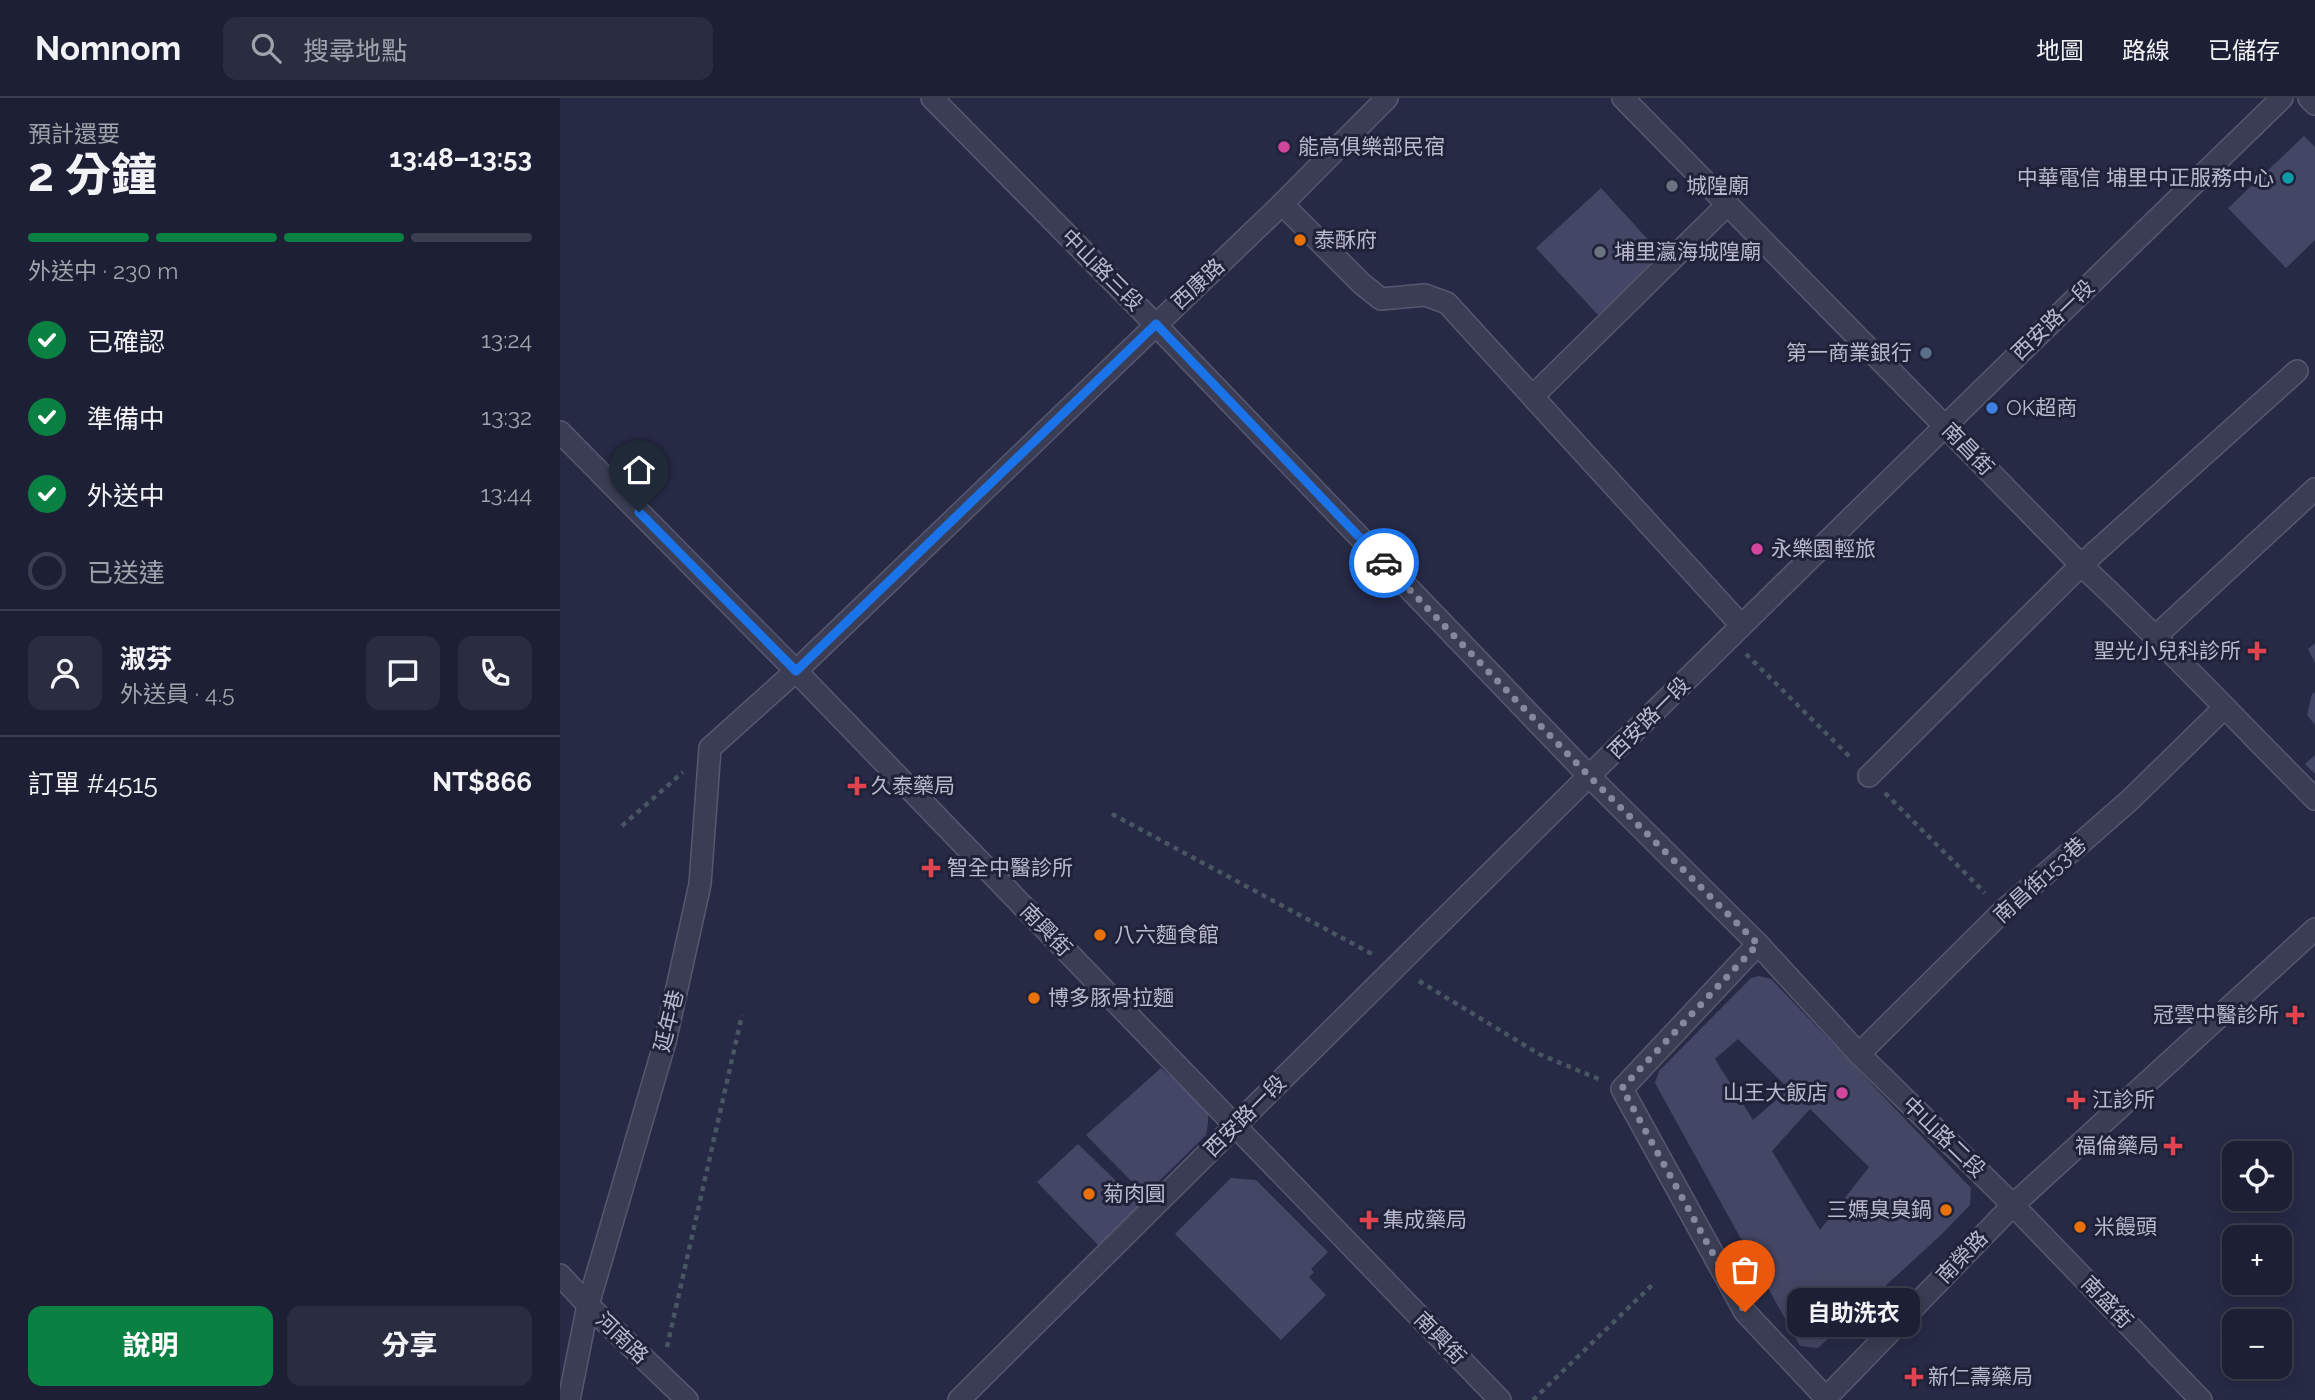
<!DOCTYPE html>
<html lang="zh-TW">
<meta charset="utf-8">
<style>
:root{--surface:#1d2034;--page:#2a2d40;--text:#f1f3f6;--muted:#a0a3ac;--line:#3b3e4f;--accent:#0b8043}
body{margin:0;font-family:Raleway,"Noto Sans TC",sans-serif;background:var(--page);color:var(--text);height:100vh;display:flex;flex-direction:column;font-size:26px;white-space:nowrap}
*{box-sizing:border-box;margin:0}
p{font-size:23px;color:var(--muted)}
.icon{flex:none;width:38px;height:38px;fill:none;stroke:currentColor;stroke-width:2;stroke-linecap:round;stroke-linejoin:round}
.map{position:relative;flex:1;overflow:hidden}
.panel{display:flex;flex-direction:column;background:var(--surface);width:560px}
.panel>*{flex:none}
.controls{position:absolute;left:1662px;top:1043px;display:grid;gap:14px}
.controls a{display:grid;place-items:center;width:70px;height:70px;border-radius:14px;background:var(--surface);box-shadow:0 4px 18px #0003,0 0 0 2px var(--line);font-size:35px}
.pin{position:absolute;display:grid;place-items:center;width:60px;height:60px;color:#fff;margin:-72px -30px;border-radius:50% 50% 50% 0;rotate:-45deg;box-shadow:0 0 7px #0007}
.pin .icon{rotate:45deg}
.courier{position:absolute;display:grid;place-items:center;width:70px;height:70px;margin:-35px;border:5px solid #1a73e8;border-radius:50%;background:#fff;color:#222;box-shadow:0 2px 9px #0007}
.bubble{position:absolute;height:49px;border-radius:14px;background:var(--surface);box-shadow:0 4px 18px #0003,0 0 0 2px var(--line);font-size:23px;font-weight:700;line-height:49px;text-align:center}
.head em{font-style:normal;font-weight:700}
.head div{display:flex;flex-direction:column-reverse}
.head{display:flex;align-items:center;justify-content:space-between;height:119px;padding:0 28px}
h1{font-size:46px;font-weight:700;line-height:52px}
.bar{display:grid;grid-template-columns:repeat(4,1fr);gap:10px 7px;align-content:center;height:84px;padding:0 28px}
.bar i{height:9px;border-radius:5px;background:var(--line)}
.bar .active{background:var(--accent)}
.bar p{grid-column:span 4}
.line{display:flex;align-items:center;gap:18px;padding:0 28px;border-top:2px solid var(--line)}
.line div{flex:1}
.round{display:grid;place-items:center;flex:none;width:74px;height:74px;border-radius:14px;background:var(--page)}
ol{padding:0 28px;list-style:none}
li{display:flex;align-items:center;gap:21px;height:77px}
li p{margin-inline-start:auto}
li .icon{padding:7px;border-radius:50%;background:var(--accent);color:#fff;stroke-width:4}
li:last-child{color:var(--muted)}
li i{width:38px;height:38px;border:4px solid var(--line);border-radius:50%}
.button{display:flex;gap:14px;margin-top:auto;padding:14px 28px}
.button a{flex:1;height:80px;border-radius:14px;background:var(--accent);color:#fff;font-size:28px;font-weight:700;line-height:80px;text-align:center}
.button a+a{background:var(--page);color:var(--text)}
header{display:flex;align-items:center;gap:42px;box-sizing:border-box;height:98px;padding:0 35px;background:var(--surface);border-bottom:2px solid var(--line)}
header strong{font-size:33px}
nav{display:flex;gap:38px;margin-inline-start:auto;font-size:24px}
.search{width:490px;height:63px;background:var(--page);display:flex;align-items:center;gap:18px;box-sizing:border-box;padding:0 24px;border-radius:14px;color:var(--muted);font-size:26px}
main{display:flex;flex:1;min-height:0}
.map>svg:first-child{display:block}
</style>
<header>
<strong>Nomnom</strong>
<div class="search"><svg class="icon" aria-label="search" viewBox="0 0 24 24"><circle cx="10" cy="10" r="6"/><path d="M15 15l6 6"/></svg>搜尋地點</div>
<nav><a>地圖</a><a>路線</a><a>已儲存</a></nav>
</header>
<main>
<section class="panel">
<div class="head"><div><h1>2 分鐘</h1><p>預計還要</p></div><em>13:48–13:53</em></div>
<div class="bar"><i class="active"></i><i class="active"></i><i class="active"></i><i></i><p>外送中 · 230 m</p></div>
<ol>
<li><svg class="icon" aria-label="check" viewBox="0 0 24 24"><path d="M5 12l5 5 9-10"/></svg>已確認<p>13:24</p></li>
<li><svg class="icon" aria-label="check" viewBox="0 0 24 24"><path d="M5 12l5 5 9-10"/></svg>準備中<p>13:32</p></li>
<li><svg class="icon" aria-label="check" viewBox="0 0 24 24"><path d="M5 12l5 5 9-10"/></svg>外送中<p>13:44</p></li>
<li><i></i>已送達</li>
</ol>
<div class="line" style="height:126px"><a class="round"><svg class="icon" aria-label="person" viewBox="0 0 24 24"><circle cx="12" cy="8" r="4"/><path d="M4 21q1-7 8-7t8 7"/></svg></a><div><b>淑芬</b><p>外送員 · 4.5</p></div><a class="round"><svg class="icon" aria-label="chat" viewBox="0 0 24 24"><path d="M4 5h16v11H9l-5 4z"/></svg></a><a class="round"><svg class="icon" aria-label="phone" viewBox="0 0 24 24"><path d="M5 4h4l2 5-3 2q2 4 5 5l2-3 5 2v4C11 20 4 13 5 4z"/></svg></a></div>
<div class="line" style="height:91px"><div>訂單 #4515</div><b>NT$866</b></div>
<div class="button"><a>說明</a><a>分享</a></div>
</section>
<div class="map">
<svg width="1755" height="1302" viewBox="0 0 1755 1302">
<rect width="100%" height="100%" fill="#272a45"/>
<g fill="#444665" fill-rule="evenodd">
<path d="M1744,38L1755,49V142L1726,170L1668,110Z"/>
<path d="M1041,90L1103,158L1038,217L976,150Z"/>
<path d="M1755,545V565L1748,551Z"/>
<path d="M1755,594V627L1747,617L1752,596Z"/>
<path d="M1755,657V676L1745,666Z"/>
<path d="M1199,878L1211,881L1215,885L1411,1090L1410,1107L1383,1135L1258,1250L1240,1248L1095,985L1099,973L1191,880ZM1178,941L1229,991L1193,1022L1155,961ZM1250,1011L1309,1069L1260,1132L1212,1053Z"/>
<path d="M601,970L648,1012V1025L646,1037L585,1097L526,1037Z"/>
<path d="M518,1046L582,1108L542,1151L477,1084Z"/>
<path d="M671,1080L696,1082L768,1154L751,1171L754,1174L749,1179L766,1197L721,1242L615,1136Z"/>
</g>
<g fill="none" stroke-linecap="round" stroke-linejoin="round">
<defs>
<g id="minor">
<path d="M372,0L595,226L1029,678L1198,846L1299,956L1453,1107L1641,1302"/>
<path d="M1063,0L1521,467C1602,542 1677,623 1755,701"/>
<path d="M1749,0L1755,6"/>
<path d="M722,106L802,186L821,201L865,197L887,205L1181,527"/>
<path d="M973,298L1168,106"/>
<path d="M0,334L236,573L940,1302"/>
<path d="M1597,537L1755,391"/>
<path d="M1309,678L1521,467L1737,273"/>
<path d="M1198,846L1062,991L1185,1214L1268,1302"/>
<path d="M1299,956L1443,813L1570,702L1664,610"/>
<path d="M0,1177L28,1207L127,1302"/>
<path d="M9,1302L28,1207L105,944L140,786L150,650L236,573L722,106L827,0"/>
<path d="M399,1302C838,866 1278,430 1722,0"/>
<path d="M1264,1302L1453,1107L1755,831"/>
</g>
</defs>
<use href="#minor" stroke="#57586f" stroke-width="24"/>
<g stroke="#475662" stroke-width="4.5" stroke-dasharray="5 5" stroke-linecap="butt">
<path d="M1186,556L1292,661"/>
<path d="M1325,695L1425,795"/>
<path d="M552,716L812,856"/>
<path d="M62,728L123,674"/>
<path d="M859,883L979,956L1041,982"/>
<path d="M107,1249L182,917"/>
<path d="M973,1302L1092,1187"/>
</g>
<use href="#minor" stroke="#3b3d54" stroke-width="21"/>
</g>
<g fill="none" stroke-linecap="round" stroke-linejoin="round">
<path stroke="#86889e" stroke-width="7" stroke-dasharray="0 12.6" d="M824,465L1029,678L1198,846L1062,990L1185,1214"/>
<path stroke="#1a73e8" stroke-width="9" d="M79,414L236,573L596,226L824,465"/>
</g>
<g fill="#d1479c" stroke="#20223a" stroke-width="2.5">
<circle cx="724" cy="49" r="7"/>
<circle cx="1197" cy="451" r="7"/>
<circle cx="1282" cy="995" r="7"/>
</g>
<circle fill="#0f9aa8" stroke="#20223a" stroke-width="2.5" cx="1728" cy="80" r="7"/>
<g fill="#6b7280" stroke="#20223a" stroke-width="2.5">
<circle cx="1112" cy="88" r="7"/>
<circle cx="1040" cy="154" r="7"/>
</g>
<g fill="#e8710a" stroke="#20223a" stroke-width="2.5">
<circle cx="740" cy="142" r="7"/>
<circle cx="540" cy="837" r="7"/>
<circle cx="474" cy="900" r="7"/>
<circle cx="529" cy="1096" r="7"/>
<circle cx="1386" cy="1112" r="7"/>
<circle cx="1520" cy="1129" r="7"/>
</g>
<circle fill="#5c6f8a" stroke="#20223a" stroke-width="2.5" cx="1366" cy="255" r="7"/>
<circle fill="#3f7fe0" stroke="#20223a" stroke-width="2.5" cx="1432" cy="310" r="7"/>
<g fill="#e0444e" stroke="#20223a" stroke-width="2.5">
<path d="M1693.5 542.5h7v7h7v7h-7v7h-7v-7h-7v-7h7z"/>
<path d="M293.5 677.5h7v7h7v7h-7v7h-7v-7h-7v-7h7z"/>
<path d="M367.5 759.5h7v7h7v7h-7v7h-7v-7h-7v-7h7z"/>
<path d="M1731.5 906.5h7v7h7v7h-7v7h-7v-7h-7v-7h7z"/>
<path d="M1512.5 991.5h7v7h7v7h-7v7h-7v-7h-7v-7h7z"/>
<path d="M1609.5 1037.5h7v7h7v7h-7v7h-7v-7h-7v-7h7z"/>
<path d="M805.5 1111.5h7v7h7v7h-7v7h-7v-7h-7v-7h7z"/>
<path d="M1350.5 1268.5h7v7h7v7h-7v7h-7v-7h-7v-7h7z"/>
</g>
<g text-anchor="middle" stroke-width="6" stroke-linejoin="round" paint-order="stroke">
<g font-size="21" fill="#b9bace" stroke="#20223a" text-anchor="start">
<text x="738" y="56">能高俱樂部民宿</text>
<text x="1714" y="87" text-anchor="end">中華電信 埔里中正服務中心</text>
<text x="1126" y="95">城隍廟</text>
<text x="754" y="149">泰酥府</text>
<text x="1054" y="161">埔里瀛海城隍廟</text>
<text x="1352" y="262" text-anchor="end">第一商業銀行</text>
<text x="1446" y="317">OK超商</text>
<text x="1211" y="458">永樂園輕旅</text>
<text x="1681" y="560" text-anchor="end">聖光小兒科診所</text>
<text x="311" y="695">久泰藥局</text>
<text x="387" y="777">智全中醫診所</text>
<text x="554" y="844">八六麵食館</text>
<text x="488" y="907">博多豚骨拉麵</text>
<text x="1719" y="924" text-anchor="end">冠雲中醫診所</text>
<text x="1268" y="1002" text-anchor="end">山王大飯店</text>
<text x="1532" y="1009">江診所</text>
<text x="1599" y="1055" text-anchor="end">福倫藥局</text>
<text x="543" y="1103">菊肉圓</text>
<text x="1372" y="1119" text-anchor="end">三媽臭臭鍋</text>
<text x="823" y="1129">集成藥局</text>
<text x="1534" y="1136">米饅頭</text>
<text x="1368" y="1286">新仁壽藥局</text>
</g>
<g font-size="21" fill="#b9bace" stroke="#20223a">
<text transform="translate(542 172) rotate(45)" y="7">中山路三段</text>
<text transform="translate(638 186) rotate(-43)" y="7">西康路</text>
<text transform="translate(1493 222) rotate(-44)" y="7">西安路一段</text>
<text transform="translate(1408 351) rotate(46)" y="7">南昌街</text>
<text transform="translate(1089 620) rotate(-45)" y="7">西安路一段</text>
<text transform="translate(1480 782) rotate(-42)" y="7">南昌街153巷</text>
<text transform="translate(486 832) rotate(46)" y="7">南興街</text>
<text transform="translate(109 923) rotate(-76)" y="7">延年巷</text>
<text transform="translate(685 1018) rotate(-45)" y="7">西安路一段</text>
<text transform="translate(1384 1039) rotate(44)" y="7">中山路二段</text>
<text transform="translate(1402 1159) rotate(-46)" y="7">南榮路</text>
<text transform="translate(1547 1204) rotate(46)" y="7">南盛街</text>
<text transform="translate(62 1240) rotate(44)" y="7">河南路</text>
<text transform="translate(880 1240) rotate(46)" y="7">南興街</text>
</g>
</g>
</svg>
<div class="controls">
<a><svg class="icon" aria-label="locate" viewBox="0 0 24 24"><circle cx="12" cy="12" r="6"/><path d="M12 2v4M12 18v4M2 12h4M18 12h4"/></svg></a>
<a>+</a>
<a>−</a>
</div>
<div class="pin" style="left:1185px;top:1214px;background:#ea580c"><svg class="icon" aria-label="bag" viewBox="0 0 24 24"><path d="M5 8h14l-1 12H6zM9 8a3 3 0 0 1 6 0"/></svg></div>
<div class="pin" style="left:79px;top:414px;background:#1f2937"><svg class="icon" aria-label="home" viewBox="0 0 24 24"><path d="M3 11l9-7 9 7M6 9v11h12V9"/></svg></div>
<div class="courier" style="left:824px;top:465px"><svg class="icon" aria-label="car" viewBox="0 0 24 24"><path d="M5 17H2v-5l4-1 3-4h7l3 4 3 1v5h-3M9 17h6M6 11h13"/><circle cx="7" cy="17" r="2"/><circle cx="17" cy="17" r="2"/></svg></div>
<div class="bubble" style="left:1227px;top:1190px;width:133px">自助洗衣</div>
</div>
</main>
